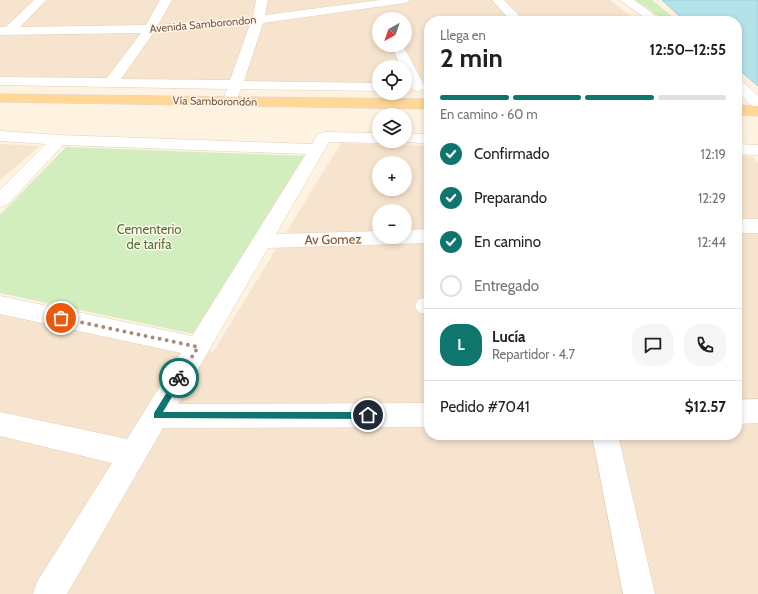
<!DOCTYPE html>
<html lang="es">
<meta charset="utf-8">
<style>
:root{--surface:#fff;--page:#f6f6f6;--text:#202124;--muted:#757577;--line:#e0e0e0;--accent:#0f766e}
body{margin:0;font-family:Cabin,sans-serif;background:var(--page);color:var(--text);height:100vh;display:flex;flex-direction:column;font-size:15px;white-space:nowrap}
*{box-sizing:border-box;margin:0}
p{font-size:13px;color:var(--muted)}
.icon{flex:none;width:22px;height:22px;fill:none;stroke:currentColor;stroke-width:2;stroke-linecap:round;stroke-linejoin:round}
.map{position:relative;flex:1;overflow:hidden}
.drawer{position:absolute;left:424px;top:16px;width:318px;height:424px;display:flex;flex-direction:column;background:var(--surface);border-radius:16px;box-shadow:0 2px 6px #0003}
.drawer>*{flex:none}
.needle{width:26px;rotate:220deg}
.tools{position:absolute;left:372px;top:12px;display:grid;gap:8px}
.tools a{display:grid;place-items:center;width:40px;height:40px;border-radius:50%;background:var(--surface);box-shadow:0 2px 6px #0003;font-size:20px}
.pin{position:absolute;display:grid;place-items:center;width:34px;height:34px;color:#fff;margin:-17px;border:2px solid #fff;border-radius:50%;box-shadow:0 1px 4px #0007}
.courier{position:absolute;display:grid;place-items:center;width:40px;height:40px;margin:-20px;border:3px solid #0f766e;border-radius:50%;background:#fff;color:#222;box-shadow:0 1px 5px #0007}
.summary em{font-style:normal;font-weight:700}
.summary div{display:flex;flex-direction:column-reverse}
.summary{display:flex;align-items:center;justify-content:space-between;height:68px;padding:0 16px}
h1{font-size:26px;font-weight:700;line-height:30px}
.bar{display:grid;grid-template-columns:repeat(4,1fr);gap:6px 4px;align-content:center;height:48px;padding:0 16px}
.bar i{height:5px;border-radius:3px;background:var(--line)}
.bar .current{background:var(--accent)}
.bar p{grid-column:span 4}
.line{display:flex;align-items:center;gap:10px;padding:0 16px;border-top:1px solid var(--line)}
.line div{flex:1}
.round{display:grid;place-items:center;flex:none;width:42px;height:42px;border-radius:16px;background:var(--page)}
ol{padding:0 16px;list-style:none}
li{display:flex;align-items:center;gap:12px;height:44px}
li p{margin-inline-start:auto}
li .icon{padding:4px;border-radius:50%;background:var(--accent);color:#fff;stroke-width:4}
li:last-child{color:var(--muted)}
li i{width:22px;height:22px;border:2px solid var(--line);border-radius:50%}
.map>svg:first-child{display:block}
</style>
<div class="map">
<svg width="758" height="594" viewBox="0 0 758 594">
<rect width="100%" height="100%" fill="#fef2e0"/>
<g fill="#f6e4ce" fill-rule="evenodd">
<path d="M0,0H610L638,21H429V87H405V67H379V86L0,79ZM379,19H405V45H379Z"/>
<path d="M341,143L429,146V435H737V156H751L758,163V594H0V307L213,352ZM379,163H405V189H379ZM379,211H405V237H379Z"/>
<path d="M0,144L40,146L0,180Z"/>
</g>
<g fill="#d2edbe">
<path d="M635,0H652L678,21H665Z"/>
<path d="M66,147L304,156L194,334L0,293V215Z"/>
</g>
<path fill="#b3e2e9" stroke="#99d2dc" d="M662,0H758V86L737,68V21H685Z"/>
<g fill="none" stroke-linecap="round" stroke-linejoin="round">
<defs>
<g id="minor">
<path d="M34,0H46L20,27L146,25L160,0H172L158,25L253,17L256,0H268L265,15L380,0H411L405,3L263,23L244,81L379,83V91L241,89L236,101L231,102L226,101L224,98L227,89L0,85V77L107,78L141,33L0,35V27H6ZM250,24L230,80L121,79L154,32Z"/>
<path d="M492,0H504L524,21H511Z"/>
<path d="M620,0H634L663,21H649Z"/>
<path d="M391,45H403L425,87L423,90L418,91L413,90L405,75V67H401Z"/>
<path d="M737,80L742,81L758,96V109L753,107L737,92Z"/>
<path d="M0,131L59,135L312,144L318,134L324,132L379,133V141H385L379,143L329,142L276,234L379,231V237H405V230L429,229V243L268,248L178,404L429,403V427L163,428L67,594H33L37,582L112,463L0,436V412L127,439L181,353L0,314V296L192,336L306,154L63,145L7,205L0,207V190L46,144L0,141Z"/>
<path d="M405,133L429,134V144L399,141H405Z"/>
<path d="M737,144L758,145V155L737,154Z"/>
<rect x="737" y="219" width="21" height="14"/>
<path d="M426,297H429V315L418,312L415,306L418,300Z"/>
<path d="M758,399V423L737,424V400Z"/>
<path d="M592,435H618L655,594H623Z"/>
</g>
<g id="major">
<path d="M0,94L429,99V109L0,102Z"/>
<path d="M737,105L758,106V116L737,115Z"/>
</g>
</defs>
<use href="#minor" stroke="#e3cebc" stroke-width="1"/>
<use href="#major" stroke="#ded6d2" stroke-width="1"/>
<use href="#minor" fill="#fff" fill-rule="evenodd"/>
<use href="#major" fill="#ffd797" fill-rule="evenodd"/>
</g>
<path fill="#0f766e" d="M179,375L183,378L163,412H368L372,415L368,419L154,418V413L177,376Z"/>
<g fill="none" stroke-linecap="round" stroke-linejoin="round">
<path stroke="#a68d7b" stroke-width="4" stroke-dasharray="0 7.2" d="M61,318L198,347L179,378"/>
</g>
<g text-anchor="middle" stroke-width="3" stroke-linejoin="round" paint-order="stroke">
<g font-size="11" fill="#775645" stroke="#fff6e9">
<text transform="translate(203 24) rotate(-5)" y="4">Avenida Samborondon</text>
<text transform="translate(215 101) rotate(1)" y="4">Vía Samborondón</text>
</g>
<g font-size="13" fill="#4d783a" stroke="#fff6e9">
<text x="149" y="234">Cementerio<tspan x="149" dy="15">de tarifa</tspan></text>
</g>
<g font-size="13" fill="#775645" stroke="#fff6e9">
<text transform="translate(333 239) rotate(-1)" y="5">Av Gomez</text>
</g>
</g>
</svg>
<div class="tools">
<a><svg class="needle" viewBox="-14 -14 28 28"><path d="M0-13l5 13h-10z" fill="#e53935"/><path d="M0 13l5-13h-10z" fill="#757577"/></svg></a>
<a><svg class="icon" aria-label="locate" viewBox="0 0 24 24"><circle cx="12" cy="12" r="6"/><path d="M12 2v4M12 18v4M2 12h4M18 12h4"/></svg></a>
<a><svg class="icon" aria-label="layers" viewBox="0 0 24 24"><path d="M12 4l9 5-9 5-9-5zM3 14l9 5 9-5"/></svg></a>
<a>+</a>
<a>−</a>
</div>
<div class="pin" style="left:61px;top:318px;background:#ea580c"><svg class="icon" aria-label="bag" viewBox="0 0 24 24"><path d="M5 8h14l-1 12H6zM9 8a3 3 0 0 1 6 0"/></svg></div>
<div class="pin" style="left:368px;top:415px;background:#1f2937"><svg class="icon" aria-label="home" viewBox="0 0 24 24"><path d="M3 11l9-7 9 7M6 9v11h12V9"/></svg></div>
<div class="courier" style="left:179px;top:378px"><svg class="icon" aria-label="bike" viewBox="0 0 24 24"><circle cx="6" cy="16" r="4"/><circle cx="18" cy="16" r="4"/><path d="M6 16l4-8h5l3 8M10 8l3 8H6M13 5h3"/></svg></div>
<section class="drawer">
<div class="summary"><div><h1>2 min</h1><p>Llega en</p></div><em>12:50–12:55</em></div>
<div class="bar"><i class="current"></i><i class="current"></i><i class="current"></i><i></i><p>En camino · 60 m</p></div>
<ol>
<li><svg class="icon" aria-label="check" viewBox="0 0 24 24"><path d="M5 12l5 5 9-10"/></svg>Confirmado<p>12:19</p></li>
<li><svg class="icon" aria-label="check" viewBox="0 0 24 24"><path d="M5 12l5 5 9-10"/></svg>Preparando<p>12:29</p></li>
<li><svg class="icon" aria-label="check" viewBox="0 0 24 24"><path d="M5 12l5 5 9-10"/></svg>En camino<p>12:44</p></li>
<li><i></i>Entregado</li>
</ol>
<div class="line" style="height:72px"><b class="round" style="background:var(--accent);color:#fff">L</b><div><b>Lucía</b><p>Repartidor · 4.7</p></div><a class="round"><svg class="icon" aria-label="chat" viewBox="0 0 24 24"><path d="M4 5h16v11H9l-5 4z"/></svg></a><a class="round"><svg class="icon" aria-label="phone" viewBox="0 0 24 24"><path d="M5 4h4l2 5-3 2q2 4 5 5l2-3 5 2v4C11 20 4 13 5 4z"/></svg></a></div>
<div class="line" style="height:52px"><div>Pedido #7041</div><b>$12.57</b></div>
</section>
</div>
